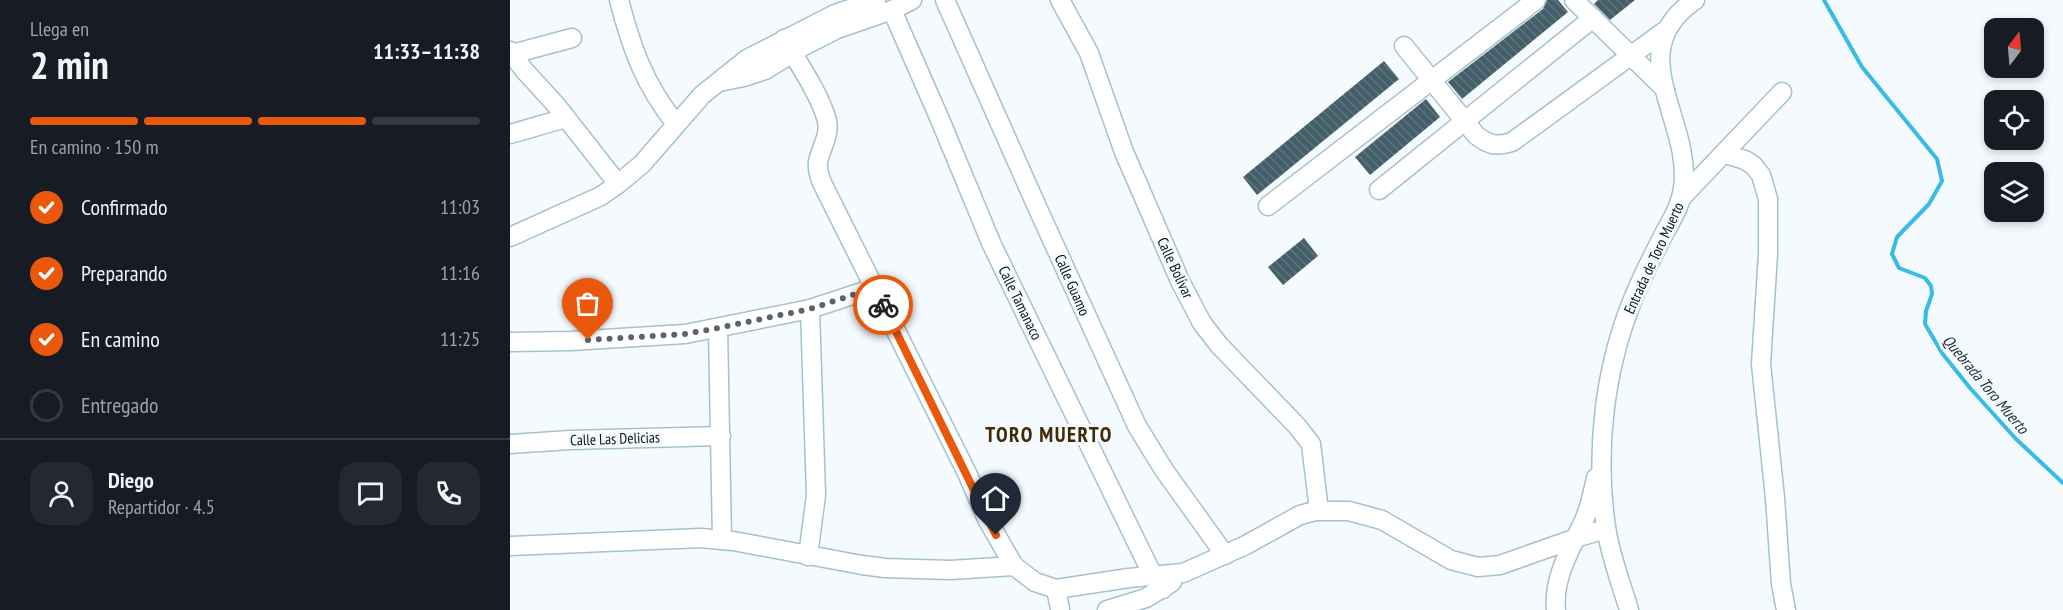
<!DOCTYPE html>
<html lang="es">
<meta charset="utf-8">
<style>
:root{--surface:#171b24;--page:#242831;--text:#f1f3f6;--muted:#9ea1a6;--line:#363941;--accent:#ea580c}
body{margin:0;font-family:"PT Sans Narrow",sans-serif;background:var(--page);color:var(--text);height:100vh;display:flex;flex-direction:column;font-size:22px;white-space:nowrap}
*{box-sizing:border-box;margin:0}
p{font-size:20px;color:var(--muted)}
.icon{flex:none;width:33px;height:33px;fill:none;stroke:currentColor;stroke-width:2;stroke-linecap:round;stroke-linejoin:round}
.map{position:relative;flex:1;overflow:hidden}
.side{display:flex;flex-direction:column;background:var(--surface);width:510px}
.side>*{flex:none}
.needle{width:39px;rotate:16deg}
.fabs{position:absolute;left:1474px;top:18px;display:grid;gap:12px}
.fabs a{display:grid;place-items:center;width:60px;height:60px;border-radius:12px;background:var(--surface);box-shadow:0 3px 9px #0003;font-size:30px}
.pin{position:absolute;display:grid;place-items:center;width:51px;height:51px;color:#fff;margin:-62px -26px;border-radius:50% 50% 50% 0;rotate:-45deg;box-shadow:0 0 6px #0007}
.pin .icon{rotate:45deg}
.courier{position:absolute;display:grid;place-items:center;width:60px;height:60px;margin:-30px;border:4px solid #ea580c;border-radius:50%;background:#fff;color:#222;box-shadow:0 2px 8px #0007}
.overview em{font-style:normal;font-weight:800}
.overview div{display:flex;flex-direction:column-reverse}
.overview{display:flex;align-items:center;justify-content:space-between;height:102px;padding:0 30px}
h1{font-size:39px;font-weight:800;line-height:45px}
.bar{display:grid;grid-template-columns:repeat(4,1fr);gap:9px 6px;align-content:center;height:72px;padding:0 30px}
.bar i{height:8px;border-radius:4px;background:var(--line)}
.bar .current{background:var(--accent)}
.bar p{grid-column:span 4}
.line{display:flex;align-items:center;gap:15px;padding:0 30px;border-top:2px solid var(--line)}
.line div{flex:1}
.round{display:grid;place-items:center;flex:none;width:63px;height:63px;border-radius:18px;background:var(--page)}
ol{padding:0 30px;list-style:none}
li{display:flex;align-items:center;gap:18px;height:66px}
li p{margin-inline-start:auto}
li .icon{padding:6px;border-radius:50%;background:var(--accent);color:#fff;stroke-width:4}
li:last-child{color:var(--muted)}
li i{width:33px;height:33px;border:3px solid var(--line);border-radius:50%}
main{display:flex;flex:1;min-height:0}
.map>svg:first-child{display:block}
</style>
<main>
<section class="side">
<div class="overview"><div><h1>2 min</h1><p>Llega en</p></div><em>11:33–11:38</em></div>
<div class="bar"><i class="current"></i><i class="current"></i><i class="current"></i><i></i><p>En camino · 150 m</p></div>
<ol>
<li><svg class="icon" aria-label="check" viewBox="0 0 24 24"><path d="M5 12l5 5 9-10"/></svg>Confirmado<p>11:03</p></li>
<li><svg class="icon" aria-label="check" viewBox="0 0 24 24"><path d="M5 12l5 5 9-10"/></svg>Preparando<p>11:16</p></li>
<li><svg class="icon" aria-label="check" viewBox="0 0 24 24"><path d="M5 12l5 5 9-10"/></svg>En camino<p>11:25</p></li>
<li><i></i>Entregado</li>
</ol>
<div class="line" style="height:108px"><a class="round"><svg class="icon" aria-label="person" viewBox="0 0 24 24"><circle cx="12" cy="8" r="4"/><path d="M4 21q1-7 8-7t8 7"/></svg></a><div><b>Diego</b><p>Repartidor · 4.5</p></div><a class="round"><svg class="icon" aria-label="chat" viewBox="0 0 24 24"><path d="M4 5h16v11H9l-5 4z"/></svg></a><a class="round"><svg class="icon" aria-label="phone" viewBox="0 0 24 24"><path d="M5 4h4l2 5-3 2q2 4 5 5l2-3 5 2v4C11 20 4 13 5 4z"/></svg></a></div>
</section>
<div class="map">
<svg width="1553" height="610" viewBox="0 0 1553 610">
<defs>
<pattern id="building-back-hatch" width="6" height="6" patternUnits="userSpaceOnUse" patternTransform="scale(1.5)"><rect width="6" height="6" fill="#435f69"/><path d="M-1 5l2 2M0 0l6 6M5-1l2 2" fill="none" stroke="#60767d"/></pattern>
</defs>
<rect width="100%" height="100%" fill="#f4fafd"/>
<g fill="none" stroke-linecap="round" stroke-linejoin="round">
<path stroke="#38bbe4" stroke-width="4" d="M1314,0L1352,67L1427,159L1432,181L1419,204L1387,237L1382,254L1389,268L1415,278L1421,286L1422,294L1416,311L1415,324L1432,353L1460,388L1506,439L1553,483"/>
</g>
<g fill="url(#building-back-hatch)">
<path d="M1037,0H1048L1058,12L952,99L938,82L1033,9Z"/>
<path d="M1088,0H1125L1100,20L1084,4Z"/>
<path d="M874,61L889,79L747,195L733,177Z"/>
<path d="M916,99L930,117L860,175L845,157Z"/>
<path d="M794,238L808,256L773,285L758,267Z"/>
</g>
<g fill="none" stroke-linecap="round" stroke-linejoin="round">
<defs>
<g id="minor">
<path d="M109,0C122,49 134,84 166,124"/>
<path d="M435,0L528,209L627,426L654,470L715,555"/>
<path d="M550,0L579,53L614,152L670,281L692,323L709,345L787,426L801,444L809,511"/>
<path d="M1064,0L1155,89"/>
<path d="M382,10L431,122L482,245L643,576L653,589"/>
<path d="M274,39C287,61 311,96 317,121C320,136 311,147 308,162C306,177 319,195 325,209L457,473L477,519L504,566L525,582L546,589L619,578L673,573L736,545L790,515L805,511H839L872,520L941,560L968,567L990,565L1072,536L1096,529"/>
<path d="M894,46L966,135C979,145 986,147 1002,142L1156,30"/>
<path d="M0,51L14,70L46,105L108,184"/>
<path d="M2,54L62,38"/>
<path d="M209,82L234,77L255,70L292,47L327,29L382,10L402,0"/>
<path d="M0,134L56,118"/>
<path d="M1215,154L1235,160L1243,165L1251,175L1258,199V254L1251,364L1265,498L1271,584L1276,610"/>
<path d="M869,190L1083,18"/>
<path d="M1172,197L1272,92"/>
<path d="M758,206L1026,0"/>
<path d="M0,237L91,196L108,184L132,164L192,95L237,59L325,14L366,0"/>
<path d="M208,328L212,540"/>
<path d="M0,342L61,341L175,334L300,309L364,288"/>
<path d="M0,444L60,440L211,436"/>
<path d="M0,546L191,538L223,541L352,565L375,568L440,570L504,566"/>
<path d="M298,556L306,495L300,309"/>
<path d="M546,589L550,609"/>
<path d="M597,610L636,598L662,582"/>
<path d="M1046,610C1043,581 1058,553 1070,529C1079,513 1082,495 1086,478"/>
<path d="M1119,610C1111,583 1100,555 1096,527C1085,452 1094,370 1123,299C1132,277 1143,255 1154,234C1162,219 1171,205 1173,188C1183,120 1109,52 1185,0"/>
</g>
</defs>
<use href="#minor" stroke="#a4c2ce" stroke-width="21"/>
<use href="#minor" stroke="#fff" stroke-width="18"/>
</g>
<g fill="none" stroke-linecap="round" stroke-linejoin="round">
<path stroke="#5b6569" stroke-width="6" stroke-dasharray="0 10.8" d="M78,340L175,334L208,328L300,309L364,288L373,305"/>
<path stroke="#ea580c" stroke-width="8" d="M373,305L486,535"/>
</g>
<g text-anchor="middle" stroke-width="6" stroke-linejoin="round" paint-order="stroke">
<g font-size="15" fill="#091519" stroke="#f4fafd">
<text transform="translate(1144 258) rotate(-65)" y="5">Entrada de Toro Muerto</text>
<text transform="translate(665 268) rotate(65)" y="5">Calle Bolívar</text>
<text transform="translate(562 285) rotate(66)" y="5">Calle Guamo</text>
<text transform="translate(510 303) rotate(64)" y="5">Calle Tamanaco</text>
<text transform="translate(105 439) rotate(-2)" y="5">Calle Las Delicias</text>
</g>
<g font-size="16" font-style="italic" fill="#1b3138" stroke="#f4fafd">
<text transform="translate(1476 384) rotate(50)" y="6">Quebrada Toro Muerto</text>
</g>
<g font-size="21" font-weight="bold" letter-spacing="1.5" fill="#432a07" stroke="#f4fafd">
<text x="539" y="442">TORO MUERTO</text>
</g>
</g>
</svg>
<div class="fabs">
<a><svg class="needle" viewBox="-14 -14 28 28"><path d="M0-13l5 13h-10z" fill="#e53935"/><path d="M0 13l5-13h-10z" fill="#9ea1a6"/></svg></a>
<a><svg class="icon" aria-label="locate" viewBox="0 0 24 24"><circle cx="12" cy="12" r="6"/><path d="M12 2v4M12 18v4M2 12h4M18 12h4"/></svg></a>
<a><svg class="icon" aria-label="layers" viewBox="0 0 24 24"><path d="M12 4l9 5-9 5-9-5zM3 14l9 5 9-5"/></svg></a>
</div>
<div class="pin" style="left:78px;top:340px;background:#ea580c"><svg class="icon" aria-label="bag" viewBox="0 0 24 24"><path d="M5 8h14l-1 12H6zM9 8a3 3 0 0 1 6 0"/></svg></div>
<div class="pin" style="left:486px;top:535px;background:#1f2937"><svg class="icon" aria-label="home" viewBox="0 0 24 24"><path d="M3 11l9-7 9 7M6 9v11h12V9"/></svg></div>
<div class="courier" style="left:373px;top:305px"><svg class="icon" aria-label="bike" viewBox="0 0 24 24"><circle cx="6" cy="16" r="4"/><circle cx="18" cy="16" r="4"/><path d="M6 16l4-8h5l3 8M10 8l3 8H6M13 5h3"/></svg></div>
</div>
</main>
